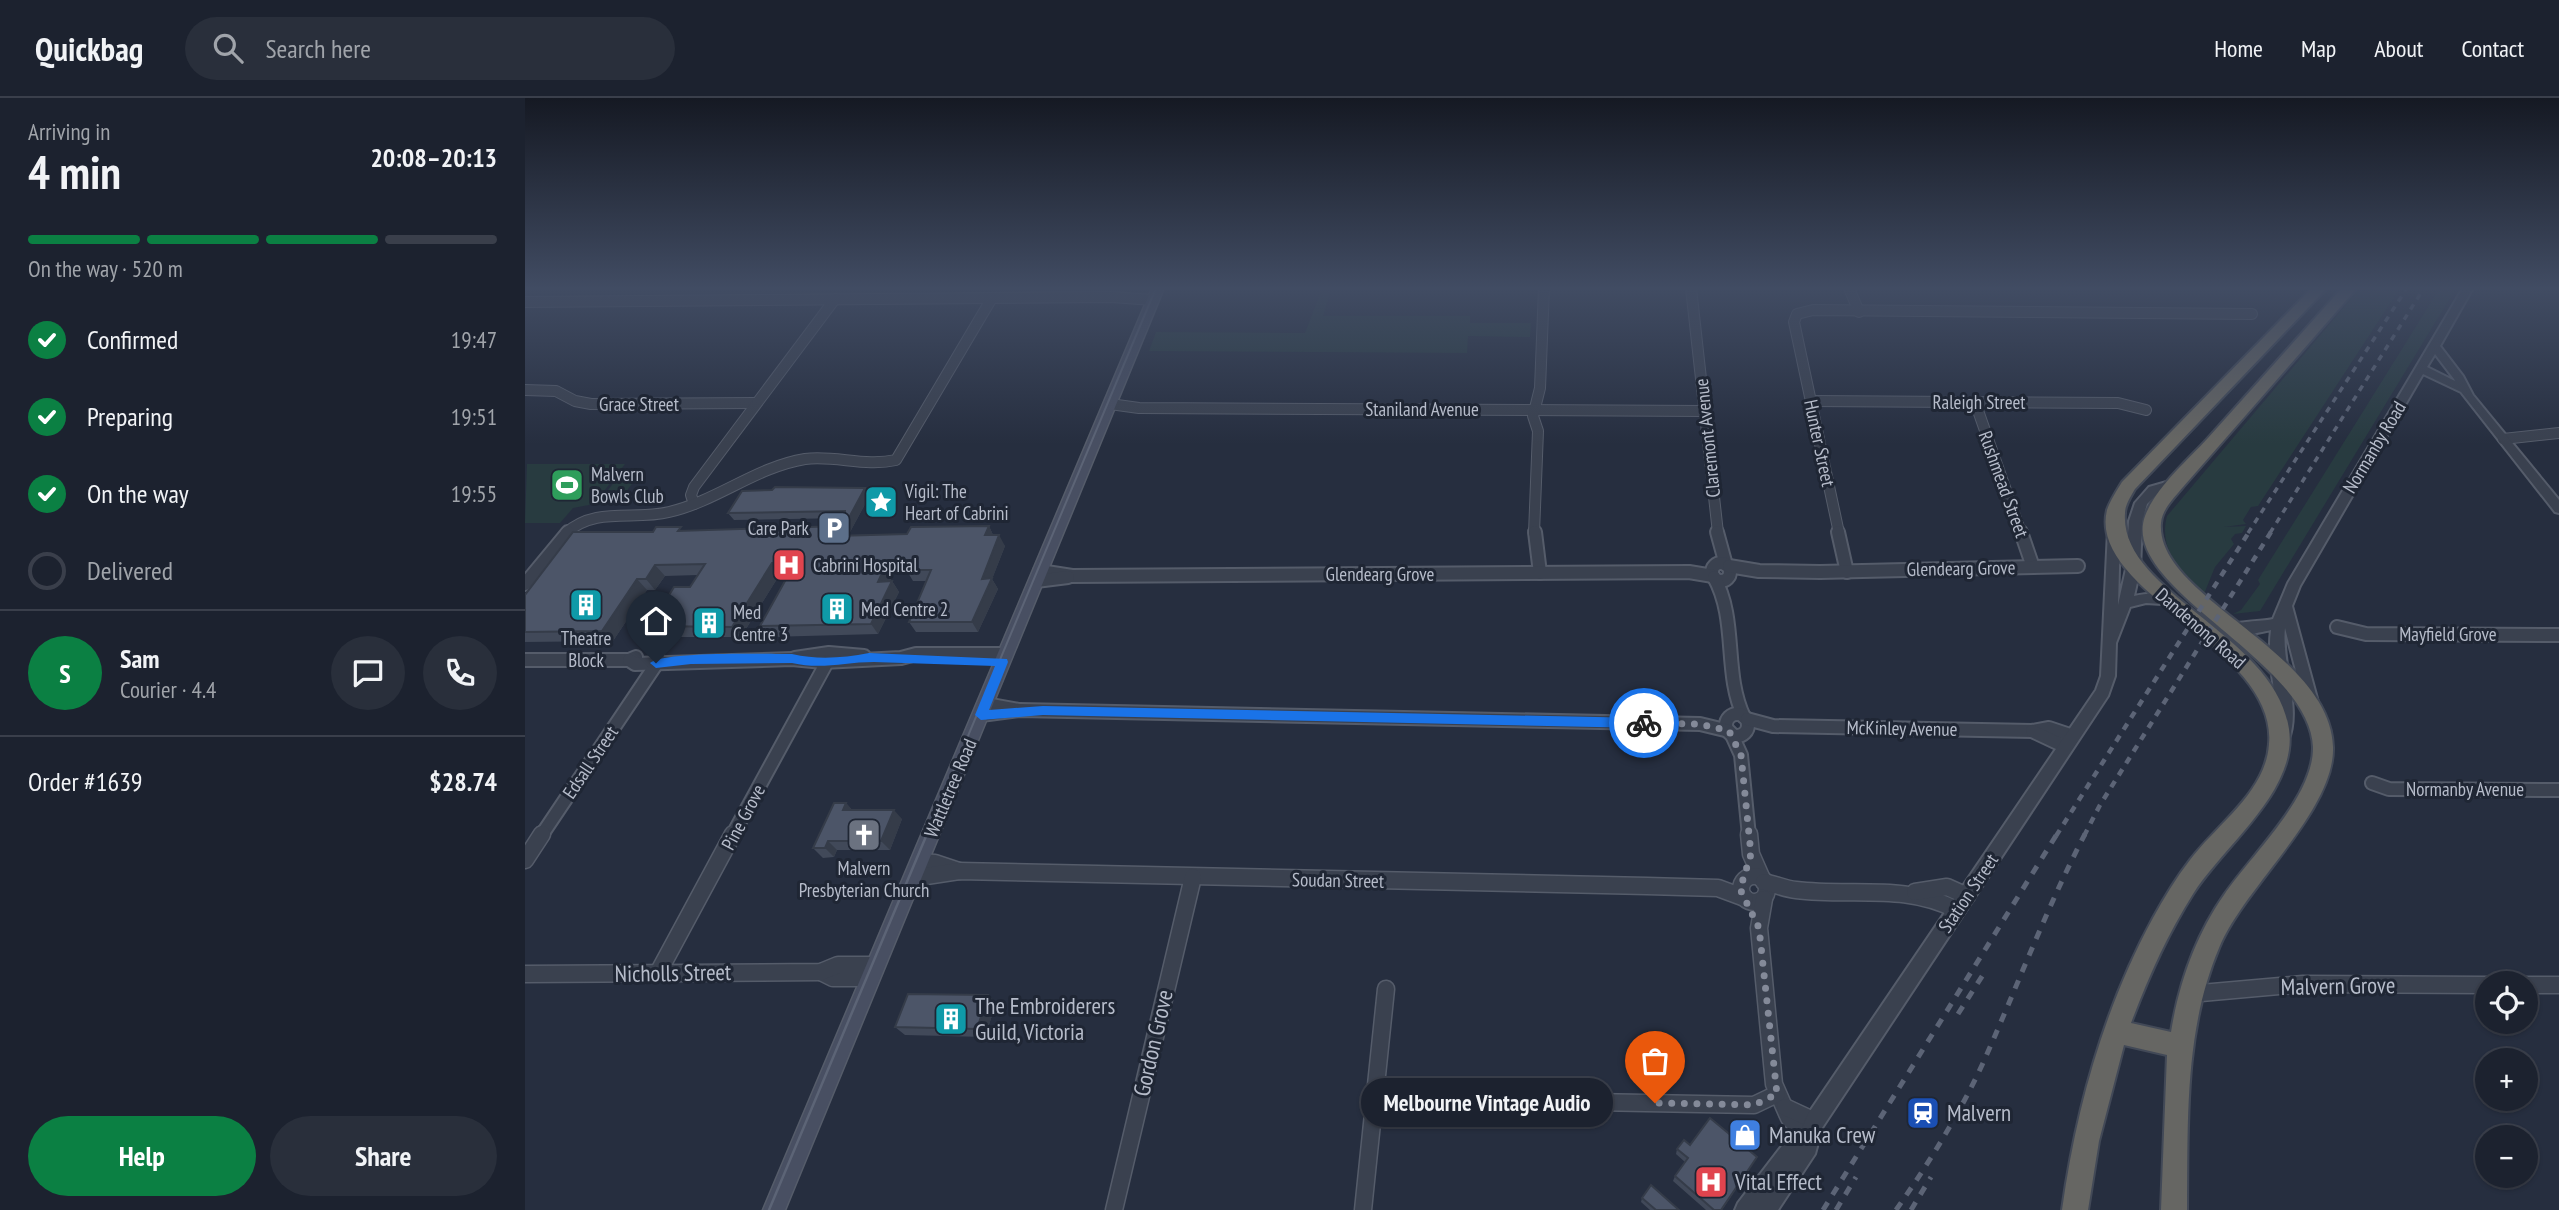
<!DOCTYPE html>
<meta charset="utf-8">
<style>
:root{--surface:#1c222f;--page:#292f3b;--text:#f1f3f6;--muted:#a0a4aa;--line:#3a3f4b;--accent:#0b8043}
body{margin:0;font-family:"PT Sans Narrow",sans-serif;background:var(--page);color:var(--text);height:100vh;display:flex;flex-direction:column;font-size:26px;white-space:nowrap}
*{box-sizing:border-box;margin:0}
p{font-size:23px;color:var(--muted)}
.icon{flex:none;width:38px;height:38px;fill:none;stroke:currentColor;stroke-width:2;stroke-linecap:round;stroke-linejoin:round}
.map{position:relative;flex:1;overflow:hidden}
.details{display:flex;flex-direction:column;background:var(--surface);width:525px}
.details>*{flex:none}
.fabs{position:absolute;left:1950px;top:873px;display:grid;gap:14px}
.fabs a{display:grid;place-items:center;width:63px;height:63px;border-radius:50%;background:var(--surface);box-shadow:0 2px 5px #0004,0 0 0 2px var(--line);font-size:35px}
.pin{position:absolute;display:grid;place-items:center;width:60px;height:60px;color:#fff;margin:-72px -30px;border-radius:50% 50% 50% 0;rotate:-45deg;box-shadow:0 0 7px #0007}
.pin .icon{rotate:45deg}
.courier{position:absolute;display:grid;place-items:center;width:70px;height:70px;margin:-35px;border:5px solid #1a73e8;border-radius:50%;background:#fff;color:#222;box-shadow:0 2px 9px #0007}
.bubble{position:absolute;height:49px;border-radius:24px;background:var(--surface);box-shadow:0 2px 5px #0004,0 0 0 2px var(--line);font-size:23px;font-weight:600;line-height:49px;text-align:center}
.summary em{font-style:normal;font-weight:600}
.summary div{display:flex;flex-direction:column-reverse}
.summary{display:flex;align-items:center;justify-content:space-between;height:119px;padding:0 28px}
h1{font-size:46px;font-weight:600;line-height:52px}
.bar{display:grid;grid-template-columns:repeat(4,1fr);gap:10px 7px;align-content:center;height:84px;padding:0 28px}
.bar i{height:9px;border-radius:5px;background:var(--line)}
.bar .active{background:var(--accent)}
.bar p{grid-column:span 4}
.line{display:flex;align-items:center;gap:18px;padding:0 28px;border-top:2px solid var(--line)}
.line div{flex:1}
.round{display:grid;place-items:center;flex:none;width:74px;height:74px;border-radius:37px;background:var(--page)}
ol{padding:0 28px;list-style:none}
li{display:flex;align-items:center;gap:21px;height:77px}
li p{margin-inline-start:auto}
li .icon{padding:7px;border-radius:50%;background:var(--accent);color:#fff;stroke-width:4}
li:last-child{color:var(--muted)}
li i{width:38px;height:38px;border:4px solid var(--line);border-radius:50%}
.primary-button{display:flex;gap:14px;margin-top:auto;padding:14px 28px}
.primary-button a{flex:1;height:80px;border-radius:42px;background:var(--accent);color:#fff;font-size:28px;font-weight:600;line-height:80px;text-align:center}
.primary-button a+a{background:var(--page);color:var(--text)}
header{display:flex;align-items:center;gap:42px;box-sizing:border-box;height:98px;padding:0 35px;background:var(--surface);border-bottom:2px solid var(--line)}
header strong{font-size:33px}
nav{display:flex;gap:38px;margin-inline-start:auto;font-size:24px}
.search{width:490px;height:63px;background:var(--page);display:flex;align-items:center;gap:18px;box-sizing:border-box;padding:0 24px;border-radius:38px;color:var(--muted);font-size:26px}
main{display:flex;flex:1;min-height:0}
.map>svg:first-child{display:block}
</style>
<header>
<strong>Quickbag</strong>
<div class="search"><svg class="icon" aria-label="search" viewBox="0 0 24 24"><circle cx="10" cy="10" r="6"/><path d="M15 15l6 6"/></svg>Search here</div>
<nav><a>Home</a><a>Map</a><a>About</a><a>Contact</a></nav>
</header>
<main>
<section class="details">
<div class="summary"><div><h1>4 min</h1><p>Arriving in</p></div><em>20:08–20:13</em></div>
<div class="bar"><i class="active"></i><i class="active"></i><i class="active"></i><i></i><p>On the way · 520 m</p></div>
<ol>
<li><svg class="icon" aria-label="check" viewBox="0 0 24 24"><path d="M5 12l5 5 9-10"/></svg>Confirmed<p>19:47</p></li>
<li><svg class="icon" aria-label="check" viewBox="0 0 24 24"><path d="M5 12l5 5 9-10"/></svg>Preparing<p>19:51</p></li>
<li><svg class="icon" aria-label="check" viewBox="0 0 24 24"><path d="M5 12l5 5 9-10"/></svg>On the way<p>19:55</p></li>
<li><i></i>Delivered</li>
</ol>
<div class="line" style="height:126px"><b class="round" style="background:var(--accent);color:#fff">S</b><div><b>Sam</b><p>Courier · 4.4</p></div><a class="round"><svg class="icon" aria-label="chat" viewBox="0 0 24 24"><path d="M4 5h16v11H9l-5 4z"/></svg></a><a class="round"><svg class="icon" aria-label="phone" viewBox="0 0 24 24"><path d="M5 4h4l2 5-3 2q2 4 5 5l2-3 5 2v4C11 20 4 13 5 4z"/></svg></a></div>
<div class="line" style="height:91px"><div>Order #1639</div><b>$28.74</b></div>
<div class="primary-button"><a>Help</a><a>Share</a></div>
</section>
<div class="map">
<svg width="2034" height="1112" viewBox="0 0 2034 1112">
<rect width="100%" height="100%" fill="#262e3f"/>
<g fill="#283b40">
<path d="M1835,190H1875L1733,408L1726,409L1718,422L1721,426L1699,429L1721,428L1717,435L1710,436L1706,441L1709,446L1690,469L1679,496C1656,475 1633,451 1642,418Z"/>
<path d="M1915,190H1931L1735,513L1708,516L1716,512L1735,486L1733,482Z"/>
<path d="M797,191H806L798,218H945V225H1006L1005,239L943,238L942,255L624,253L631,234L780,235Z"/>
<path d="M2,366H100L69,406L48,410L35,425H0Z"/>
<path d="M99,371L118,372L96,400H77Z"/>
</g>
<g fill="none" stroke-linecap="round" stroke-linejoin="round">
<defs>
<g id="minor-far2">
<path d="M1166,190L1193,435"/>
<path d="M1324,190L1334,214"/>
<path d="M0,204L587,199L628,202"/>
<path d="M0,292L31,293L50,303L66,306L230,305"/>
<path d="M1286,303L1593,305L1621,312"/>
<path d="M1450,304L1496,435"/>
<path d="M585,306L614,310L1180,313"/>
<path d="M1978,341L2034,335"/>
<path d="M169,406L166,397L169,389L310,201"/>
<path d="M41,435C71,408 109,423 144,414C192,403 231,369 280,361C310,357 340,369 371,362L467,200"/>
<path d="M1009,435L1013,333L1008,318L1015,290L1019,190"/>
<path d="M1314,435L1269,224L1272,216L1288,212L1727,216"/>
</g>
<g id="minor-far1">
<path d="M1010,434L1015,475"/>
<path d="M1192,434L1201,467"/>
<path d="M1313,434L1322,474"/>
<path d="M1496,434L1508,469"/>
<circle cx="1196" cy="474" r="9"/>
<path d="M1204,468L1234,473L1295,474L1553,468"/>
<path d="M515,473L547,478L1164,474L1188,478"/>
<path d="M1189,479C1213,522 1198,575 1219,619"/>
<path d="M511,483L543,479"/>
<path d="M0,486L43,434"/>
<path d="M1812,529L1841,536L2034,537"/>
<path d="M270,560L304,555L339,558"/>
<path d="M0,562H104L111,559"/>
<path d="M104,562L110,566L267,561L298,564L376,560L391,556H481"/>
<path d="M461,606L494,612"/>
<circle cx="1212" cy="627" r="11"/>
<path d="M456,617L495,612L1175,626L1204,633"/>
<path d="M1222,621L1248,628L1507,633L1524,630L1548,638"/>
<path d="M1507,633L1541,649"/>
<path d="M1206,635L1216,657L1224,738"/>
<path d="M1847,685L1864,691L2034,692"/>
<path d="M16,738L134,562"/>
<path d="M207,738L302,564"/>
</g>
<g id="minor">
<path d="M1224,736L1226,756L1237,781"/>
<path d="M0,762L17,736"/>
<path d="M394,764L410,765L434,773"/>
<circle cx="1229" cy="791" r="13"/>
<path d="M388,780L434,773L1122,788L1193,790L1220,800"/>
<path d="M1239,784C1250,786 1260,791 1271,792C1327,799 1379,785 1432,812"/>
<path d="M1390,794L1422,789L1442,798"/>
<path d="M1239,801L1234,830L1249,986L1264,1020L1283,1039"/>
<path d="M296,874L308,880H346"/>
<path d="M133,875L208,736"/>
<path d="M0,876L296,874L313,867H351"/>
<path d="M2000,887H2034"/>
<path d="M1665,896L1778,886L1962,887"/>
<path d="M850,1000L1229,1007L1252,996"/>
<path d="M1260,1009L1290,1023"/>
<path d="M589,1112L668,779"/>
<path d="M838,1112L861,891"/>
</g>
<g id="tertiary">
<path d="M1938,190H1948L1915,248L1938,278L1948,297L2034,402V415L2030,414L1936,294L1898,276L1775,488L1767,508L1793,604L1791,608H1781L1779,604L1760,530C1756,565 1777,612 1763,643L1758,645L1753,643L1751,639C1755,603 1741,568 1746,532C1733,535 1713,540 1703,530C1710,522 1736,524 1748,521L1763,485ZM1910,256L1929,281L1930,283L1902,269Z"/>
<path d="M1652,381L1656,382L1658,385L1656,388L1633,395L1622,406L1617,423L1615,471L1609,498C1622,495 1644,493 1654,503L1652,507L1621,505L1605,509L1591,545L1590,578L1583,598L1297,1030L1290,1056L1253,1112H1210L1213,1105L1266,1036L1276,1032L1283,1016L1571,592L1576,578L1583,433L1589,428L1595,433L1593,507L1601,471L1604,423L1610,405L1624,389Z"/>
</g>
<path id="secondary" d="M627,190H639L260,1112H238Z"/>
<path id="trunk" d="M1787,190H1802L1610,391C1606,398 1600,407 1600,415C1594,495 1750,536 1764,631C1773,693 1698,748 1668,796C1642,837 1623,880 1606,925L1646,934C1654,885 1671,837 1699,797C1726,757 1789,699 1788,649C1785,562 1594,490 1620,418C1631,389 1662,363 1683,340C1728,290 1772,240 1817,190H1832L1658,389C1650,399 1637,411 1636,425C1630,500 1805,552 1808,649C1810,713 1718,790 1694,850C1659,933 1663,1024 1662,1112H1636L1642,957L1599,947L1574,1043L1563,1112H1537C1551,1011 1579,910 1628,820C1639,800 1651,780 1665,762C1692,726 1741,694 1744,646C1753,549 1562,495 1582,412C1585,403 1592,392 1597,384Z"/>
</defs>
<use href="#minor-far2" stroke="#555c6a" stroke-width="12"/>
<use href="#minor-far1" stroke="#555c6a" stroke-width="16"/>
<use href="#minor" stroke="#555c6a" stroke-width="19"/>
<use href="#tertiary" stroke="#555c6a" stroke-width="4"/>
<use href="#secondary" stroke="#555c6a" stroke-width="3"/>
<use href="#trunk" stroke="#424957" stroke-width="4"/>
<use href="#minor-far2" stroke="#3a414f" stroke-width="10"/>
<use href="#minor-far1" stroke="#3a414f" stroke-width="12"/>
<use href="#minor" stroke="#3a414f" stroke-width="16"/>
<use href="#tertiary" fill="#3a414f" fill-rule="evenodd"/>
<use href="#secondary" fill="#484f62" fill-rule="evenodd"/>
<use href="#trunk" fill="#666663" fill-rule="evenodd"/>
<path stroke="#5c6476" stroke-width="2" d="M401,738L631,190"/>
<path stroke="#5c6476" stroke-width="2.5" d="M244,1112L402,736"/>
<g stroke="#5c6476" stroke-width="3.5" stroke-dasharray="6 6" stroke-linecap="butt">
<path d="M1723,435L1882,190"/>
<path d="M1745,435L1899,190"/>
</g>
<g stroke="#5c6476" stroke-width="4.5" stroke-dasharray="7 7" stroke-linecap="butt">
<path d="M1531,738L1724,434"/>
<path d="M1559,738L1575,707L1746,434"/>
</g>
<g stroke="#5c6476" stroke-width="5" stroke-dasharray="9 9" stroke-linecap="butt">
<path d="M1433,916L1461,872"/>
<path d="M1298,1112L1532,736"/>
<path d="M1311,1112L1331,1079"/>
<path d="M1371,1112C1404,1065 1434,1017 1458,965C1492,889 1521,811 1560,736"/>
<path d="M1386,1112L1406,1079"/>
</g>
</g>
<g fill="#414959">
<path d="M345,397L325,434L320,427V420L209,422L203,415Z"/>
<path d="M464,428L468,437L480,448L467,481L473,491L453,534H391L384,524L401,483H388L382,473H370L365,483H367L374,494L353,536L244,539L235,528L264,476H255L216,539H134L125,528L165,489L173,477L140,478L130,492H122L88,543L0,544V497L159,433L321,437L382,436Z"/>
<path d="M321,705L327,712L377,721L365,752H312L309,759L298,760L288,750Z"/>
<path d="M471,905L460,939L380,937L370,929Z"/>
<path d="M1152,1051L1232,1059L1197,1112H1181L1148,1083L1150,1078L1160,1064L1151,1056Z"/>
<path d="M1117,1100L1154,1112H1125L1116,1104Z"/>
</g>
<g fill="#353c49">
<path d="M340,390L345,397L325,434L320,427Z"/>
<path d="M315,428L322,439L310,438Z"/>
<path d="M464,428L469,439L460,437Z"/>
<path d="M474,437L480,448L467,481L473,491L453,534L447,524L457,481Z"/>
<path d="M363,462L370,473L360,494L353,484Z"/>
<path d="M247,465L255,476L216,539L207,529Z"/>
<path d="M130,467L140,478L130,492L121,481Z"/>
<path d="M112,481L122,492L88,543L77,533Z"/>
<path d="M367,483L374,494L353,536L346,526Z"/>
<path d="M321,705L330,715L318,712Z"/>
<path d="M369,712L377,721L365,752L356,743Z"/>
<path d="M303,743L312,752L309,759L300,750Z"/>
<path d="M463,897L471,905L460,939L452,931Z"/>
</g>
<g fill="#4c5568" stroke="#353c49" stroke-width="2">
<path d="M250,389L340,390L320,427V413L203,415L217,393L247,392Z"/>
<path d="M315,428L310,438L382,436L386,429L464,428L460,437H474L457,481L467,480L447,524H384L406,472H382L386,462H363L353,484L367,483L346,526L235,528L270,465H247L207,529L125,528L149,489H165L180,466L130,467L121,481H112L77,533L0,534V497L48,434H128L131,429H156L153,433Z"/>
<path d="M309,705H321L318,712H369L356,743H303L300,750H288Z"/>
<path d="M383,896L463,897L452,931L370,929Z"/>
<path d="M1185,1020L1232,1059L1196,1112H1189L1150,1078L1163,1060L1152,1051L1159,1042L1165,1047Z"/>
<path d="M1126,1087L1154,1112H1131L1117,1100Z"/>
</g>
<linearGradient id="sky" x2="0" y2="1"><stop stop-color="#151923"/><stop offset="0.55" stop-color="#414c63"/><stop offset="1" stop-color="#414c63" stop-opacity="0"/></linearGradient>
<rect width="2034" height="346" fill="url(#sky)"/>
<path fill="#1a73e8" d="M344,555L482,561L483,564L464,612L518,608L1119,620L1125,625L1119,630L518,617L456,622L450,617L470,568C430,567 389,565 349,564C319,564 297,572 267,565L166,566L131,570L125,565C137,553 243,556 267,556C293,562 318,560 344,555Z"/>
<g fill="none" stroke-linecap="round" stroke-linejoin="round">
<path stroke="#848a99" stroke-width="7" stroke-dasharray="0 12.6" d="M1119,625L1175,626L1204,633L1216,657L1226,756L1215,791L1234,830L1252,996L1229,1007L1130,1005"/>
</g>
<defs>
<symbol id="stadium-square" viewBox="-11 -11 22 22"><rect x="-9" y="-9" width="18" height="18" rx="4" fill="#2e9e5b" stroke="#1f2634"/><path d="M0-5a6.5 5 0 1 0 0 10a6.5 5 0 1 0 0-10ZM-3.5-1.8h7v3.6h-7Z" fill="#fff"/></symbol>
<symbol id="sight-square" viewBox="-11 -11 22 22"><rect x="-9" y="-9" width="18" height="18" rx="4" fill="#0f9aa8" stroke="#1f2634"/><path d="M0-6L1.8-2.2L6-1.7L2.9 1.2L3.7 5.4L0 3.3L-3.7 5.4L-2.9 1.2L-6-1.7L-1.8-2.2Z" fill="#fff"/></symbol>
<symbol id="parking-square" viewBox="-11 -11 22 22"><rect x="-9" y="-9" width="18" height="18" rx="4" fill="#5c6f8a" stroke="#1f2634"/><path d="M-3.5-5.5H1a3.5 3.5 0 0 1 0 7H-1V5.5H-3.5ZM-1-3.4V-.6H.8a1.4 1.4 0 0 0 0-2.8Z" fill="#fff"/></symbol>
<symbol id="hospital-square" viewBox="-11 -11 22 22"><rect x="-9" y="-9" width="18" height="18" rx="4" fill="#e0444e" stroke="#1f2634"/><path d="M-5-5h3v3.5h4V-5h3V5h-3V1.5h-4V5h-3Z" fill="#fff"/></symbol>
<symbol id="building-square" viewBox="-11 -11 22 22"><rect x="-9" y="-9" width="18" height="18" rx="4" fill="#0f9aa8" stroke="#1f2634"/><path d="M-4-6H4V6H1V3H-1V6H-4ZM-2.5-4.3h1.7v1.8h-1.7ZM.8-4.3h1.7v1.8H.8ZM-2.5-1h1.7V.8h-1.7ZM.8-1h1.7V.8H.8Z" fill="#fff"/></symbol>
<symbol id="church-square" viewBox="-11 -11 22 22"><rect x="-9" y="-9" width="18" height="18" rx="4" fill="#6b7280" stroke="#1f2634"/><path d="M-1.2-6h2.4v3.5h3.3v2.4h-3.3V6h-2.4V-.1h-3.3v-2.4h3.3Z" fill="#fff"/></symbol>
<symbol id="station-square" viewBox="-11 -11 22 22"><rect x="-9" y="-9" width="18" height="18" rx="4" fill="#1a4fb4" stroke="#1f2634"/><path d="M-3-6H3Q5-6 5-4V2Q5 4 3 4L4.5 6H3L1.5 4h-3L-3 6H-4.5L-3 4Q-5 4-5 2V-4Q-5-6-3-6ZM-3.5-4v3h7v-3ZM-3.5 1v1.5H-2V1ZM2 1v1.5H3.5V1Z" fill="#fff"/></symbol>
<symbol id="shop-square" viewBox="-11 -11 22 22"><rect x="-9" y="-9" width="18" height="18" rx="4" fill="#3f7fe0" stroke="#1f2634"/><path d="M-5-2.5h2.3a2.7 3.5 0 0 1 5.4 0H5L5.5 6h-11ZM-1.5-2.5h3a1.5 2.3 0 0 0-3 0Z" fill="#fff"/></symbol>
</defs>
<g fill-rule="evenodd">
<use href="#stadium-square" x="23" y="368" width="38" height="38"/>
<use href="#sight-square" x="337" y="385" width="38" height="38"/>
<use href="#parking-square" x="290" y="411" width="38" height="38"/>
<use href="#hospital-square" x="245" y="448" width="38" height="38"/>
<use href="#building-square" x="42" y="488" width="38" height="38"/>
<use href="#building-square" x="293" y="492" width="38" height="38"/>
<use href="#building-square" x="165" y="506" width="38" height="38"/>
<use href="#church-square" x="320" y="718" width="38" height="38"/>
<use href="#building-square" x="407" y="902" width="38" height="38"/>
<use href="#station-square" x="1379" y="996" width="38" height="38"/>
<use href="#shop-square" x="1201" y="1018" width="38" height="38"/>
<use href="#hospital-square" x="1167" y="1065" width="38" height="38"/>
</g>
<g text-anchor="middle" stroke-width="6" stroke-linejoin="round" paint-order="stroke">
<g font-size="19" fill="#b6bcca" stroke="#1f2634">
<text x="1454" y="311">Raleigh Street</text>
<text x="114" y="313">Grace Street</text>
<text x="897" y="318">Staniland Avenue</text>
<text transform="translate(1182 340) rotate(-96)" y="7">Claremont Avenue</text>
<text transform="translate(1295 345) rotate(78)" y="7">Hunter Street</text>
<text transform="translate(1849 349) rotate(-59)" y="7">Normanby Road</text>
<text transform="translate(1479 386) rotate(70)" y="7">Rushmead Street</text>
<text transform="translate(1436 470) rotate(-1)" y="7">Glendearg Grove</text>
<text x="855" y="483">Glendearg Grove</text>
<text transform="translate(1676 530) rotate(41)" y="7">Dandenong Road</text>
<text x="1923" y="543">Mayfield Grove</text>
<text transform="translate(1377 630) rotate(1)" y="7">McKinley Avenue</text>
<text transform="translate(65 664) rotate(-56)" y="7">Edsall Street</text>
<text transform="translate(425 690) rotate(-67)" y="7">Wattletree Road</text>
<text x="1940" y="698">Normanby Avenue</text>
<text transform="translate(218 719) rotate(-62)" y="7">Pine Grove</text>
<text transform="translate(813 782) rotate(1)" y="7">Soudan Street</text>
<text transform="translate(1443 795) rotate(-56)" y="7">Station Street</text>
</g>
<g font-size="19" fill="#b6bcca" stroke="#1f2634" text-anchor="start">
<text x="66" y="383">Malvern<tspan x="66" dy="22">Bowls Club</tspan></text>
<text x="380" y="400">Vigil: The<tspan x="380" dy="22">Heart of Cabrini</tspan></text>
<text x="284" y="437" text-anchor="end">Care Park</text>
<text x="288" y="474">Cabrini Hospital</text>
<text x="336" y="518">Med Centre 2</text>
<text x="208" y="521">Med<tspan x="208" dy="22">Centre 3</tspan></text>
<text x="61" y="547" text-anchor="middle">Theatre<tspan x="61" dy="22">Block</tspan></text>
<text x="339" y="777" text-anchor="middle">Malvern<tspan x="339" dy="22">Presbyterian Church</tspan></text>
</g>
<g font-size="23" fill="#b6bcca" stroke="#1f2634">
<text transform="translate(148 875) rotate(-1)" y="8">Nicholls Street</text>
<text transform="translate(1813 888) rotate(-1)" y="8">Malvern Grove</text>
<text transform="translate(628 945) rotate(-77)" y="8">Gordon Grove</text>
</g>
<g font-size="23" fill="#b6bcca" stroke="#1f2634" text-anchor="start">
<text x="450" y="916">The Embroiderers<tspan x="450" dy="26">Guild, Victoria</tspan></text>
<text x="1422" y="1023">Malvern</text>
<text x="1244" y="1045">Manuka Crew</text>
<text x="1210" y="1092">Vital Effect</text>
</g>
</g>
</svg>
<div class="fabs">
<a><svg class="icon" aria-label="locate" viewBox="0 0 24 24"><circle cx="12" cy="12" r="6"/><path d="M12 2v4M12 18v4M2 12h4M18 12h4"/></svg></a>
<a>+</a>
<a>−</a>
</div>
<div class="pin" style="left:1130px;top:1005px;background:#ea580c"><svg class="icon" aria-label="bag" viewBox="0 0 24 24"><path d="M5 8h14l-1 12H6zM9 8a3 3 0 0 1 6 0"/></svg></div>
<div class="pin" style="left:131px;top:565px;background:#1f2937"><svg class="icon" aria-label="home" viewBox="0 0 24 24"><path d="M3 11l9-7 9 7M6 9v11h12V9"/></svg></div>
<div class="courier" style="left:1119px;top:625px"><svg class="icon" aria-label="bike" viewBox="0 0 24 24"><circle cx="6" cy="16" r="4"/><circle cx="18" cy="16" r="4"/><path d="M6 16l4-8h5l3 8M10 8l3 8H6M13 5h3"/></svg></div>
<div class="bubble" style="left:836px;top:980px;width:252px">Melbourne Vintage Audio</div>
</div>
</main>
